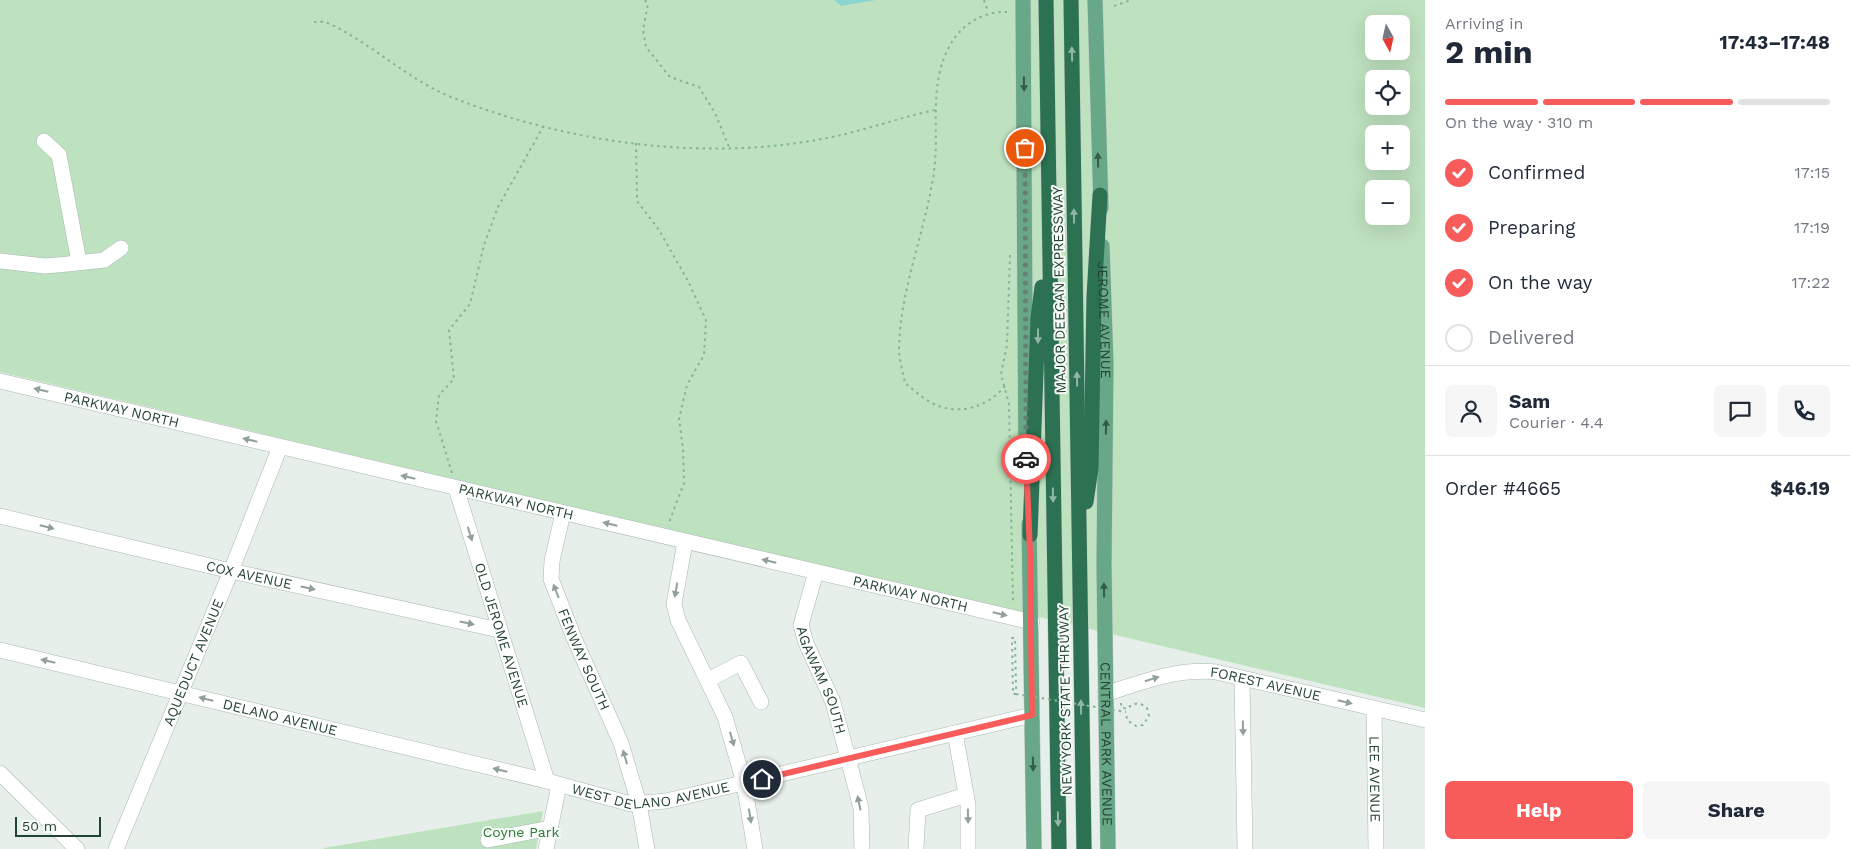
<!DOCTYPE html>
<meta charset="utf-8">
<style>
:root{--surface:#fff;--page:#f6f6f7;--text:#1f2937;--muted:#747a83;--line:#e0e1e3;--accent:#f85c5a}
body{margin:0;font-family:"Work Sans",sans-serif;background:var(--page);color:var(--text);height:100vh;display:flex;flex-direction:column;font-size:19px;white-space:nowrap}
*{box-sizing:border-box;margin:0}
p{font-size:16px;color:var(--muted)}
.icon{flex:none;width:28px;height:28px;fill:none;stroke:currentColor;stroke-width:2;stroke-linecap:round;stroke-linejoin:round}
.map{position:relative;flex:1;overflow:hidden}
.details{display:flex;flex-direction:column;background:var(--surface);width:425px}
.details>*{flex:none}
.needle{width:32px;rotate:172deg}
.tools{position:absolute;left:1365px;top:15px;display:grid;gap:10px}
.tools a{display:grid;place-items:center;width:45px;height:45px;border-radius:8px;background:var(--surface);box-shadow:0 5px 20px #0002;font-size:25px}
.scale{position:absolute;left:15px;bottom:12px;width:86px;box-sizing:border-box;padding-left:5px;border:2px solid #234333;border-top:0;font-size:14px;line-height:18px;white-space:nowrap;color:#234333;-webkit-text-stroke:4px #f7fbf8;paint-order:stroke}
.pin{position:absolute;display:grid;place-items:center;width:42px;height:42px;color:#fff;margin:-21px;border:2px solid #fff;border-radius:50%;box-shadow:0 1px 5px #0007}
.courier{position:absolute;display:grid;place-items:center;width:50px;height:50px;margin:-25px;border:4px solid #f85c5a;border-radius:50%;background:#fff;color:#222;box-shadow:0 1px 6px #0007}
.head em{font-style:normal;font-weight:700}
.head div{display:flex;flex-direction:column-reverse}
.head{display:flex;align-items:center;justify-content:space-between;height:85px;padding:0 20px}
h1{font-size:32px;font-weight:700;line-height:38px}
.bar{display:grid;grid-template-columns:repeat(4,1fr);gap:8px 5px;align-content:center;height:60px;padding:0 20px}
.bar i{height:6px;border-radius:4px;background:var(--line)}
.bar .on{background:var(--accent)}
.bar p{grid-column:span 4}
.line{display:flex;align-items:center;gap:12px;padding:0 20px;border-top:1px solid var(--line)}
.line div{flex:1}
.round{display:grid;place-items:center;flex:none;width:52px;height:52px;border-radius:8px;background:var(--page)}
ol{padding:0 20px;list-style:none}
li{display:flex;align-items:center;gap:15px;height:55px}
li p{margin-inline-start:auto}
li .icon{padding:5px;border-radius:50%;background:var(--accent);color:#fff;stroke-width:4}
li:last-child{color:var(--muted)}
li i{width:28px;height:28px;border:2px solid var(--line);border-radius:50%}
.cta{display:flex;gap:10px;margin-top:auto;padding:10px 20px}
.cta a{flex:1;height:58px;border-radius:8px;background:var(--accent);color:#fff;font-size:20px;font-weight:700;line-height:58px;text-align:center}
.cta a+a{background:var(--page);color:var(--text)}
main{display:flex;flex:1;min-height:0}
.map>svg:first-child{display:block}
</style>
<main>
<div class="map">
<svg width="1425" height="849" viewBox="0 0 1425 849">
<rect width="100%" height="100%" fill="#e6efe9"/>
<g fill="#bee1bf" fill-rule="evenodd">
<path d="M0,0H1425V708L0,372ZM1374,24H1401V51H1374ZM1374,79H1401V106H1374ZM1374,134H1401V161H1374ZM1374,189H1401V216H1374Z"/>
<path d="M543,811L536,849H324V848Z"/>
</g>
<path fill="#8cd6d0" d="M834,0H876L841,6Z"/>
<g fill="none" stroke-linecap="round" stroke-linejoin="round">
<defs>
<g id="minor">
<path d="M44,141L59,155L79,262"/>
<path d="M0,261L45,266L68,264L104,260L121,248"/>
<path id="s1" d="M0,381L1032,622"/>
<path id="s2" d="M456,488L547,781"/>
<path id="s3" d="M563,513L552,561L551,579L574,638L621,743L639,804L647,849"/>
<path id="s4" d="M0,516L231,571L499,630"/>
<path d="M685,542L674,604L678,620L725,717L744,783L755,849"/>
<path id="s5" d="M816,572L801,625L806,643L833,702L848,758L861,808L862,849"/>
<path id="s6" d="M0,650L547,781L631,804L666,801L1032,715"/>
<path d="M1242,679L1245,849"/>
<path d="M708,680L741,663L761,702"/>
<path id="s7" d="M1105,694C1142,682 1177,668 1216,672L1425,720"/>
<path id="s8" d="M1374,709L1376,849"/>
<path d="M955,733L968,805V849"/>
<path d="M0,773L77,849"/>
<path d="M488,840L550,828"/>
<path id="s9" d="M116,849L231,571L280,447"/>
<path d="M546,849L559,785"/>
<path d="M916,849L918,810L966,795"/>
</g>
<g id="major">
<path d="M1023,0L1026,473"/>
<path d="M1095,0L1101,208"/>
<path id="s10" d="M1102,246L1106,364L1104,565L1108,849"/>
<path d="M1029,524L1034,849"/>
</g>
<g id="highway">
<path d="M1046,0L1059,849"/>
<path d="M1071,0L1084,849"/>
<path d="M1086,502L1091,468L1094,297L1100,195"/>
<path d="M1030,535L1038,318L1042,287"/>
</g>
</defs>
<use href="#minor" stroke="#a8b8af" stroke-width="16"/>
<use href="#major" stroke="#c1cac6" stroke-width="16"/>
<use href="#highway" stroke="#c1cac6" stroke-width="16"/>
<g stroke="#84b49a" stroke-width="2" stroke-dasharray="2.5 4" stroke-linecap="butt">
<path d="M645,0L648,4L643,30L646,47L670,77L699,87L715,113L729,147"/>
<path d="M984,0L988,12"/>
<path d="M1114,6L1131,0"/>
<path d="M314,22C318,22 324,21 328,23C371,43 407,79 451,97C565,142 700,162 822,139C861,132 897,118 935,110"/>
<path d="M636,143L637,201L659,230L688,281L706,320L704,355L687,385L679,419L683,448L684,483L668,525"/>
<path d="M1010,255L1007,345L1001,374L1009,404L1013,603"/>
<path d="M1005,386C988,407 959,416 934,404C923,399 914,390 905,383C903,372 899,360 899,349C900,290 924,235 933,178C941,134 927,89 949,47C960,25 983,11 1007,12"/>
<path d="M452,473L436,421L439,395L454,379L449,330L470,304L484,245L498,207L543,127"/>
<path d="M1016,694H1013L1012,638H1015L1016,689L1019,690"/>
<path d="M1121,703V707L1127,709C1133,702 1141,702 1147,708L1149,716L1143,725L1136,726L1127,720L1126,712"/>
</g>
<use href="#minor" stroke="#fff" stroke-width="15"/>
<use href="#major" stroke="#68a788" stroke-width="15"/>
<use href="#highway" stroke="#2d7153" stroke-width="15"/>
<path stroke="#84b49a" stroke-width="2" stroke-dasharray="2.5 4" stroke-linecap="butt" d="M1016,694L1126,712"/>
</g>
<defs><path id="oneway-solid" d="M-6-.8H1V-3.2L6.5 0L1 3.2V.8H-6Z" transform="scale(1.25)"/></defs>
<g fill="#92b6a6">
<use href="#oneway-solid" transform="translate(1072 54) rotate(-91)"/>
<use href="#oneway-solid" transform="translate(1074 216) rotate(-91)"/>
<use href="#oneway-solid" transform="translate(1038 336) rotate(90)"/>
<use href="#oneway-solid" transform="translate(1077 379) rotate(-91)"/>
<use href="#oneway-solid" transform="translate(1053 495) rotate(89)"/>
<use href="#oneway-solid" transform="translate(1081 707) rotate(-91)"/>
<use href="#oneway-solid" transform="translate(1058 819) rotate(89)"/>
</g>
<g fill="#345c48">
<use href="#oneway-solid" transform="translate(1024 84) rotate(89)"/>
<use href="#oneway-solid" transform="translate(1098 160) rotate(-92)"/>
<use href="#oneway-solid" transform="translate(1106 427) rotate(-89)"/>
<use href="#oneway-solid" transform="translate(1104 590) rotate(-91)"/>
<use href="#oneway-solid" transform="translate(1033 764) rotate(89)"/>
</g>
<g fill="#91a199">
<use href="#oneway-solid" transform="translate(41 390) rotate(-167)"/>
<use href="#oneway-solid" transform="translate(250 440) rotate(-167)"/>
<use href="#oneway-solid" transform="translate(408 477) rotate(-167)"/>
<use href="#oneway-solid" transform="translate(610 524) rotate(-167)"/>
<use href="#oneway-solid" transform="translate(47 527) rotate(14)"/>
<use href="#oneway-solid" transform="translate(470 534) rotate(73)"/>
<use href="#oneway-solid" transform="translate(769 561) rotate(-167)"/>
<use href="#oneway-solid" transform="translate(308 588) rotate(12)"/>
<use href="#oneway-solid" transform="translate(676 590) rotate(100)"/>
<use href="#oneway-solid" transform="translate(556 591) rotate(-111)"/>
<use href="#oneway-solid" transform="translate(1000 614) rotate(13)"/>
<use href="#oneway-solid" transform="translate(467 623) rotate(12)"/>
<use href="#oneway-solid" transform="translate(48 661) rotate(-167)"/>
<use href="#oneway-solid" transform="translate(1152 679) rotate(-17)"/>
<use href="#oneway-solid" transform="translate(206 699) rotate(-166)"/>
<use href="#oneway-solid" transform="translate(1345 702) rotate(13)"/>
<use href="#oneway-solid" transform="translate(1243 728) rotate(89)"/>
<use href="#oneway-solid" transform="translate(732 739) rotate(74)"/>
<use href="#oneway-solid" transform="translate(625 757) rotate(-106)"/>
<use href="#oneway-solid" transform="translate(500 770) rotate(-166)"/>
<use href="#oneway-solid" transform="translate(859 803) rotate(-102)"/>
<use href="#oneway-solid" transform="translate(750 816) rotate(81)"/>
<use href="#oneway-solid" transform="translate(968 816) rotate(89)"/>
</g>
<g fill="none" stroke-linecap="round" stroke-linejoin="round">
<path stroke="#677f73" stroke-width="5" stroke-dasharray="0 9" d="M1025,148L1026,459"/>
<path stroke="#f85c5a" stroke-width="6" d="M762,779L1032,715L1030,552L1026,459"/>
</g>
<g text-anchor="middle" stroke-width="4" stroke-linejoin="round" paint-order="stroke">
<g font-size="14" fill="#234333" stroke="#f7fbf8">
<text transform="translate(1059 290) rotate(-91)" y="5">MAJOR DEEGAN EXPRESSWAY</text>
<text dy="5" stroke="none"><textPath href="#s10" startOffset="74">JEROME AVENUE</textPath></text>
<text dy="5" stroke="none"><textPath href="#s1" startOffset="125">PARKWAY NORTH</textPath></text>
<text dy="5" stroke="none"><textPath href="#s1" startOffset="530">PARKWAY NORTH</textPath></text>
<text dy="5" stroke="none"><textPath href="#s4" startOffset="256">COX AVENUE</textPath></text>
<text dy="5" stroke="none"><textPath href="#s1" startOffset="935">PARKWAY NORTH</textPath></text>
<text dy="5" stroke="none"><textPath href="#s2" startOffset="154">OLD JEROME AVENUE</textPath></text>
<text dy="5" stroke="none"><textPath href="#s3" startOffset="154">FENWAY SOUTH</textPath></text>
<text dy="5" stroke="none"><textPath href="#s9" startOffset="202">AQUEDUCT AVENUE</textPath></text>
<text dy="5" stroke="none"><textPath href="#s5" startOffset="114">AGAWAM SOUTH</textPath></text>
<text dy="5" stroke="none"><textPath href="#s7" startOffset="165">FOREST AVENUE</textPath></text>
<text transform="translate(1065 700) rotate(-91)" y="5">NEW YORK STATE THRUWAY</text>
<text dy="5" stroke="none"><textPath href="#s6" startOffset="288">DELANO AVENUE</textPath></text>
<text dy="5" stroke="none"><textPath href="#s10" startOffset="498">CENTRAL PARK AVENUE</textPath></text>
<text dy="5" stroke="none"><textPath href="#s8" startOffset="70">LEE AVENUE</textPath></text>
<text dy="5" stroke="none"><textPath href="#s6" startOffset="669">WEST DELANO AVENUE</textPath></text>
</g>
<g font-size="14" fill="#2b7c37" stroke="#f7fbf8">
<text x="521" y="837">Coyne Park</text>
</g>
</g>
</svg>
<div class="tools">
<a><svg class="needle" viewBox="-14 -14 28 28"><path d="M0-13l5 13h-10z" fill="#e53935"/><path d="M0 13l5-13h-10z" fill="#747a83"/></svg></a>
<a><svg class="icon" aria-label="locate" viewBox="0 0 24 24"><circle cx="12" cy="12" r="6"/><path d="M12 2v4M12 18v4M2 12h4M18 12h4"/></svg></a>
<a>+</a>
<a>−</a>
</div>
<div class="scale">50 m</div>
<div class="pin" style="left:1025px;top:148px;background:#ea580c"><svg class="icon" aria-label="bag" viewBox="0 0 24 24"><path d="M5 8h14l-1 12H6zM9 8a3 3 0 0 1 6 0"/></svg></div>
<div class="pin" style="left:762px;top:779px;background:#1f2937"><svg class="icon" aria-label="home" viewBox="0 0 24 24"><path d="M3 11l9-7 9 7M6 9v11h12V9"/></svg></div>
<div class="courier" style="left:1026px;top:459px"><svg class="icon" aria-label="car" viewBox="0 0 24 24"><path d="M5 17H2v-5l4-1 3-4h7l3 4 3 1v5h-3M9 17h6M6 11h13"/><circle cx="7" cy="17" r="2"/><circle cx="17" cy="17" r="2"/></svg></div>
</div>
<section class="details">
<div class="head"><div><h1>2 min</h1><p>Arriving in</p></div><em>17:43–17:48</em></div>
<div class="bar"><i class="on"></i><i class="on"></i><i class="on"></i><i></i><p>On the way · 310 m</p></div>
<ol>
<li><svg class="icon" aria-label="check" viewBox="0 0 24 24"><path d="M5 12l5 5 9-10"/></svg>Confirmed<p>17:15</p></li>
<li><svg class="icon" aria-label="check" viewBox="0 0 24 24"><path d="M5 12l5 5 9-10"/></svg>Preparing<p>17:19</p></li>
<li><svg class="icon" aria-label="check" viewBox="0 0 24 24"><path d="M5 12l5 5 9-10"/></svg>On the way<p>17:22</p></li>
<li><i></i>Delivered</li>
</ol>
<div class="line" style="height:90px"><a class="round"><svg class="icon" aria-label="person" viewBox="0 0 24 24"><circle cx="12" cy="8" r="4"/><path d="M4 21q1-7 8-7t8 7"/></svg></a><div><b>Sam</b><p>Courier · 4.4</p></div><a class="round"><svg class="icon" aria-label="chat" viewBox="0 0 24 24"><path d="M4 5h16v11H9l-5 4z"/></svg></a><a class="round"><svg class="icon" aria-label="phone" viewBox="0 0 24 24"><path d="M5 4h4l2 5-3 2q2 4 5 5l2-3 5 2v4C11 20 4 13 5 4z"/></svg></a></div>
<div class="line" style="height:65px"><div>Order #4665</div><b>$46.19</b></div>
<div class="cta"><a>Help</a><a>Share</a></div>
</section>
</main>
